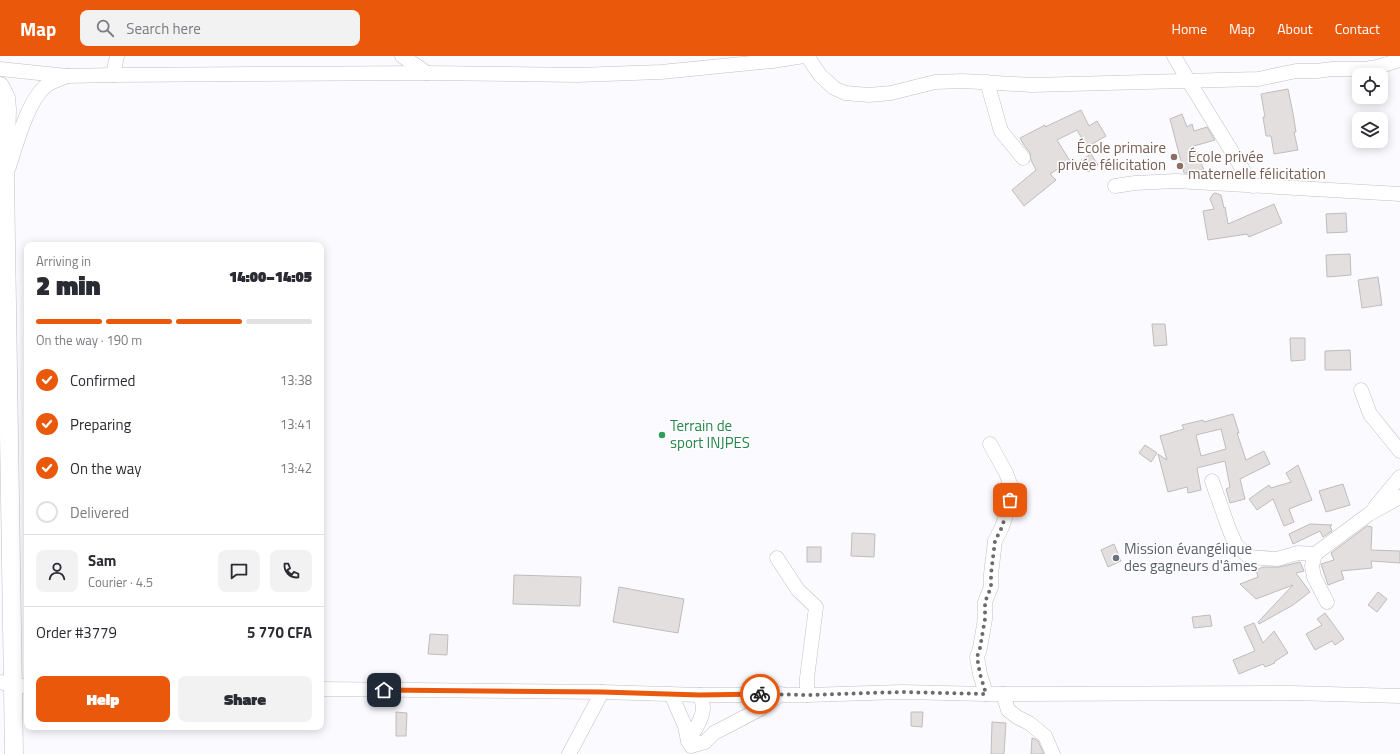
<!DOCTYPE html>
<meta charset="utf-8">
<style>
:root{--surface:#fff;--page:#f2f2f3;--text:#2b2b33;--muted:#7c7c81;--line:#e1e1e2;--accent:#ea580c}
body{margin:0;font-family:"Titillium Web",sans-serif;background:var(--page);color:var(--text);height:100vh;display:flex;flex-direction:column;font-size:15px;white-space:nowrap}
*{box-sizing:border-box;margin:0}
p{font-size:13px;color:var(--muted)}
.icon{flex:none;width:22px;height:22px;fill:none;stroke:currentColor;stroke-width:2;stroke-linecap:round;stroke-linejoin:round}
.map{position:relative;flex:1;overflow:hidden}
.sheet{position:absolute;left:24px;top:186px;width:300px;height:488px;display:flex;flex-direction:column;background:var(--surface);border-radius:8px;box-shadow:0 2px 10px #0003}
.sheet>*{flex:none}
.tools{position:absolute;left:1352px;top:12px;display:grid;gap:8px}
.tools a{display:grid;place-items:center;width:36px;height:36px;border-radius:8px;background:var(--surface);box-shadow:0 2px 10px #0003;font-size:20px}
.pin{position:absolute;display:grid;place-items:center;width:34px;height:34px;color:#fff;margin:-17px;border-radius:8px;box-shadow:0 2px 6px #0006}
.courier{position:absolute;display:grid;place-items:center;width:40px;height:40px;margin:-20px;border:3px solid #ea580c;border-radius:50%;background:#fff;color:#222;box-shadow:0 1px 5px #0007}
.headline em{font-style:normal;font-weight:800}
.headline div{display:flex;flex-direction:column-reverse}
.headline{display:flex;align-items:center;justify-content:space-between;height:68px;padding:0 12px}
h1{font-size:26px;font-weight:800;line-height:30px}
.bar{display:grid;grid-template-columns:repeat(4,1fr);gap:6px 4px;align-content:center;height:48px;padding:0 12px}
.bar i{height:5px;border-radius:3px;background:var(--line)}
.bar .on{background:var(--accent)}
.bar p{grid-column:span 4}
.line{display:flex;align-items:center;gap:10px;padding:0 12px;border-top:1px solid var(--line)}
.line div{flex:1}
.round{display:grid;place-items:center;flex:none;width:42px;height:42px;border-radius:8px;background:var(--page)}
ol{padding:0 12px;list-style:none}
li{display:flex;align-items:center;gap:12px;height:44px}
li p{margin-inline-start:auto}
li .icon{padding:4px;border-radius:50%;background:var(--accent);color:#fff;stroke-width:4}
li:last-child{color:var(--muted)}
li i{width:22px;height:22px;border:2px solid var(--line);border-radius:50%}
.action{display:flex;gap:8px;margin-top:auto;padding:8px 12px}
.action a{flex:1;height:46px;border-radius:8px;background:var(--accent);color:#fff;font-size:16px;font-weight:800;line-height:46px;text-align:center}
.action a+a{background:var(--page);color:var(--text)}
header{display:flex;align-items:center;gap:24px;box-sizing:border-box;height:56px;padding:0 20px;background:var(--accent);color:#fff}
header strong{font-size:19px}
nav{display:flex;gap:22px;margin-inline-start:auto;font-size:14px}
.search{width:280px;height:36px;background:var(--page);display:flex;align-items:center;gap:10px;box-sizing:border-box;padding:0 14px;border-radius:8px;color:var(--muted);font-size:15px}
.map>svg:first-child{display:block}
</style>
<header>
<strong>Map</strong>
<div class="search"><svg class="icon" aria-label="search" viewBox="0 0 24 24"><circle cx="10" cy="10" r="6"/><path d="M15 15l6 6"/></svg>Search here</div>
<nav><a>Home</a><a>Map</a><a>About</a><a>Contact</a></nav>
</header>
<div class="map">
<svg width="1400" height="698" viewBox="0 0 1400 698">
<rect width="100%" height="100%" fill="#fbfbff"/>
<g fill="#e3dfde" stroke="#c0bcbc" fill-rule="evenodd">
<path d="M1288,33L1293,57L1296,76H1294L1298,94L1274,98L1271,80H1266L1263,61H1265L1261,38Z"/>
<path d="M1081,54L1089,70L1097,65L1106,80L1087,91L1077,74L1057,84L1070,105L1050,118L1056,124L1024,150L1012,134L1036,114L1031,104L1030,97L1024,89L1020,82L1045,69V71Z"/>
<path d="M1182,58L1187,71L1192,68L1194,75L1207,71L1215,84L1194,90L1204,114L1191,117H1184L1170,63Z"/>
<path d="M1091,98L1098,109L1088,116L1081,104Z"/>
<path d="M1215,137L1221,139L1224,152L1225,151L1228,168L1274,148L1282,167L1249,181L1247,178L1208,184L1203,155L1214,153L1210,143L1213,138Z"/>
<path d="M1346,157L1347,176L1327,177L1326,158Z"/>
<path d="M1350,198L1351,219L1327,221L1326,199Z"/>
<path d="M1378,221L1382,249L1362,252L1358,224Z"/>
<path d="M1152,268H1165L1167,289L1154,290Z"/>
<path d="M1290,282H1305V304L1291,305Z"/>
<path d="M1350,294L1351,314H1325V295Z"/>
<path d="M1233,358L1239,377H1237L1246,404L1264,395L1270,408L1240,423L1245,443L1230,447L1226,433L1230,431L1225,405L1197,412L1201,434L1188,437L1187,431L1168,436L1158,398L1167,404L1160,380L1184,373L1182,369L1203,364L1204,366ZM1221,373L1226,393L1201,400L1196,379Z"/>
<path d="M1145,389L1157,397L1151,406L1139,397Z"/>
<path d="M1298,409L1312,444L1289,453L1294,466L1284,470L1273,443L1257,454L1249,443L1269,429L1271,432L1291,426L1286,417Z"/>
<path d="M1343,428L1350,449L1326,456L1319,435Z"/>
<path d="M1310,468L1332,469L1330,470L1332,475L1323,481L1320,475L1293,488L1289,478Z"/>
<path d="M1367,470L1372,471L1371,494L1400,495V507L1371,505L1372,512L1341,515L1344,523L1328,529L1321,508L1334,504L1331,497Z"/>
<path d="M852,477L875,478L874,501L851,500Z"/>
<path d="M1114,488L1121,505L1108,511L1101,494Z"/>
<rect x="807" y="491" width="14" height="15"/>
<path d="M1300,506L1304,515L1296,517L1310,536L1293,549L1259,568L1258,566L1293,529L1256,543L1240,528L1258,521L1256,514L1263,511H1279Z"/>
<path d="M514,519L581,521L580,550L513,548Z"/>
<path d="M619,531L684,543L678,577L613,566Z"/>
<path d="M1378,536L1387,543L1377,556L1368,549Z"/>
<path d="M1325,557L1344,583L1335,589L1332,585L1315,594L1306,578L1322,569L1317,563Z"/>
<path d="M1210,559L1212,570L1194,572L1192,561Z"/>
<path d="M1254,567L1263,587L1274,575L1288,597L1274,606L1275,607L1265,611L1263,608L1239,618L1233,604L1255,595L1244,571Z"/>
<path d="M430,578L448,579L447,599L428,598Z"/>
<path d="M396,656L407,657L406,680H396Z"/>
<path d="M911,656H923L922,671L911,670Z"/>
<path d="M992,666L1006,667L1004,698H991Z"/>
<path d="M1032,682L1035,683L1038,685L1044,698H1031Z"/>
</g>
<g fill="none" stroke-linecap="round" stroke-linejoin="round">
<defs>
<g id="minor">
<path d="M402,0L427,17"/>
<path d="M807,0L820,19L834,32L845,37L869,39L891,37L935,26L963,25L1032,29L1258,23L1296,15H1317L1332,13H1365L1377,11L1400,4"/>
<path d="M1174,0L1188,24L1253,130"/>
<path d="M0,13L67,20L113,19L427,17L577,19L661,16L772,5L804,0"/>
<path d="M113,19L117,0"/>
<path d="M987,26L1001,75L1023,102"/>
<path d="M9,111C16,89 28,43 47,29C53,25 61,23 67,20"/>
<path d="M1115,130L1135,127L1176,125L1400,138"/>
<path d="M1361,334L1370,358L1400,395"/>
<path d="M1212,425L1229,473L1236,489L1249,501L1277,503L1298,497L1315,498"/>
<path d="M1375,451L1400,421"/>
<path d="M777,502L798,534L816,551L807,622V639"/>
<path d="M1327,546L1314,521L1312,510L1315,498L1369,458L1400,441"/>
<path d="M0,626L13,630H27"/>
<path d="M321,633L602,636L700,639H807L902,636L986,638L1292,637L1400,640"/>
<path d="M671,638L685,670L688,685"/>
<path d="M986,638L980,618L977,601L980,592L985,563V546L991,531V518L995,485L1002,471L1008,454L1012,433L1006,417L990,388"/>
<path d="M1003,638L1008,654L1017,661L1029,667L1045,680L1053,698"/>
<path d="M700,639C701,643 703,648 703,652C703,663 694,675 688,685L691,690L705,686L714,677L762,652L781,638"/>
<path d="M569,698L602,636"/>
</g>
<path id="tertiary" d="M0,30L6,42L7,53L5,121L14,698"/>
</defs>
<use href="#minor" stroke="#c0c0c4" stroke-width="15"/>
<use href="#tertiary" stroke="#c0c0c4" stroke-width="19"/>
<use href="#minor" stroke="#fff" stroke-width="14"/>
<use href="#tertiary" stroke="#fff" stroke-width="18"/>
</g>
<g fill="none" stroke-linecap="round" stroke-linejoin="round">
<path stroke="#6b6b6d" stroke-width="4" stroke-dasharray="0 7.2" d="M760,638L807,639L902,636L986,638L980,618L977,601L980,592L985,563V546L991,531V518L995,485L1002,471L1010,444"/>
<path stroke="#ea580c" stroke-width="5" d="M384,634L602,636L700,639L760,638"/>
</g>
<g fill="#8d6e63" stroke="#fff" stroke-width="1.5">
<circle cx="1174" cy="101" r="4"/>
<circle cx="1180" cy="110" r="4"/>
</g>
<circle fill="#2e9e5b" stroke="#fff" stroke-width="1.5" cx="662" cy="379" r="4"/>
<circle fill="#6b7280" stroke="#fff" stroke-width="1.5" cx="1116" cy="502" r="4"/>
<g text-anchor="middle" stroke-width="3" stroke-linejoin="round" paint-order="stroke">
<g font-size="15" fill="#785e54" stroke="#fff" text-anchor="end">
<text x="1166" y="97">École primaire<tspan x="1166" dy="17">privée félicitation</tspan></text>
<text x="1188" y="106" text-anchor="start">École privée<tspan x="1188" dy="17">maternelle félicitation</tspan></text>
</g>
<g font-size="15" fill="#27864d" stroke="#fff" text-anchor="start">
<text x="670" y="375">Terrain de<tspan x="670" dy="17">sport INJPES</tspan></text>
</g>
<g font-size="15" fill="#5b616d" stroke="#fff" text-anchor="start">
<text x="1124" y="498">Mission évangélique<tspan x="1124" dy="17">des gagneurs d'âmes</tspan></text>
</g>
</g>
</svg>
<div class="tools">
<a><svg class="icon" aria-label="locate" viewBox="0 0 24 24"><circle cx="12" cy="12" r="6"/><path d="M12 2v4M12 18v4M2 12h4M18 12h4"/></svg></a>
<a><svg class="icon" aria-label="layers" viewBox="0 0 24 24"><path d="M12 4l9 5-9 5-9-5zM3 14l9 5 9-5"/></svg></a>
</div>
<div class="pin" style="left:1010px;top:444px;background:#ea580c"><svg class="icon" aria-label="bag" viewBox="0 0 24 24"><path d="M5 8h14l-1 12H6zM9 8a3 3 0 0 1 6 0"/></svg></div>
<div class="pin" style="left:384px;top:634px;background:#1f2937"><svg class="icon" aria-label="home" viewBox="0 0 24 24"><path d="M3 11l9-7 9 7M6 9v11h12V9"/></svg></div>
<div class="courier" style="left:760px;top:638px"><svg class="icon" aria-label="bike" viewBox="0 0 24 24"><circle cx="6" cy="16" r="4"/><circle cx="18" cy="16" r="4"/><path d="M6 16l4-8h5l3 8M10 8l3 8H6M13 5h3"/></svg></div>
<section class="sheet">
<div class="headline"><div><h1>2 min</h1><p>Arriving in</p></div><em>14:00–14:05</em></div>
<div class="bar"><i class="on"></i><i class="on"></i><i class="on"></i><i></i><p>On the way · 190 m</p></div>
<ol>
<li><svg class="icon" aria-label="check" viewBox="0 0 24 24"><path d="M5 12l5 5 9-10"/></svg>Confirmed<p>13:38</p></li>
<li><svg class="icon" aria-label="check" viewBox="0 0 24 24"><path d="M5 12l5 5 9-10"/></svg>Preparing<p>13:41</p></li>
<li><svg class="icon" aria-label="check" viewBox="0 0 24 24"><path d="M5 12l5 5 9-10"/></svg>On the way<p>13:42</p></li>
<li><i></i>Delivered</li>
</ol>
<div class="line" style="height:72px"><a class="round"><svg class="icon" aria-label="person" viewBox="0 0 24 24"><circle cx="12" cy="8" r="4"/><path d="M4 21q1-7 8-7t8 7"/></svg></a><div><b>Sam</b><p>Courier · 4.5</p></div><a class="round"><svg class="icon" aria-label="chat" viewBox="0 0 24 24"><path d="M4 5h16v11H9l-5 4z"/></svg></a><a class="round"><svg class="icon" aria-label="phone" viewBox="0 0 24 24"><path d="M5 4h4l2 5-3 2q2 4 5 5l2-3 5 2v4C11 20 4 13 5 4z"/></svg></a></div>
<div class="line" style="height:52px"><div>Order #3779</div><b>5 770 CFA</b></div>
<div class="action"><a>Help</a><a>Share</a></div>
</section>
</div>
